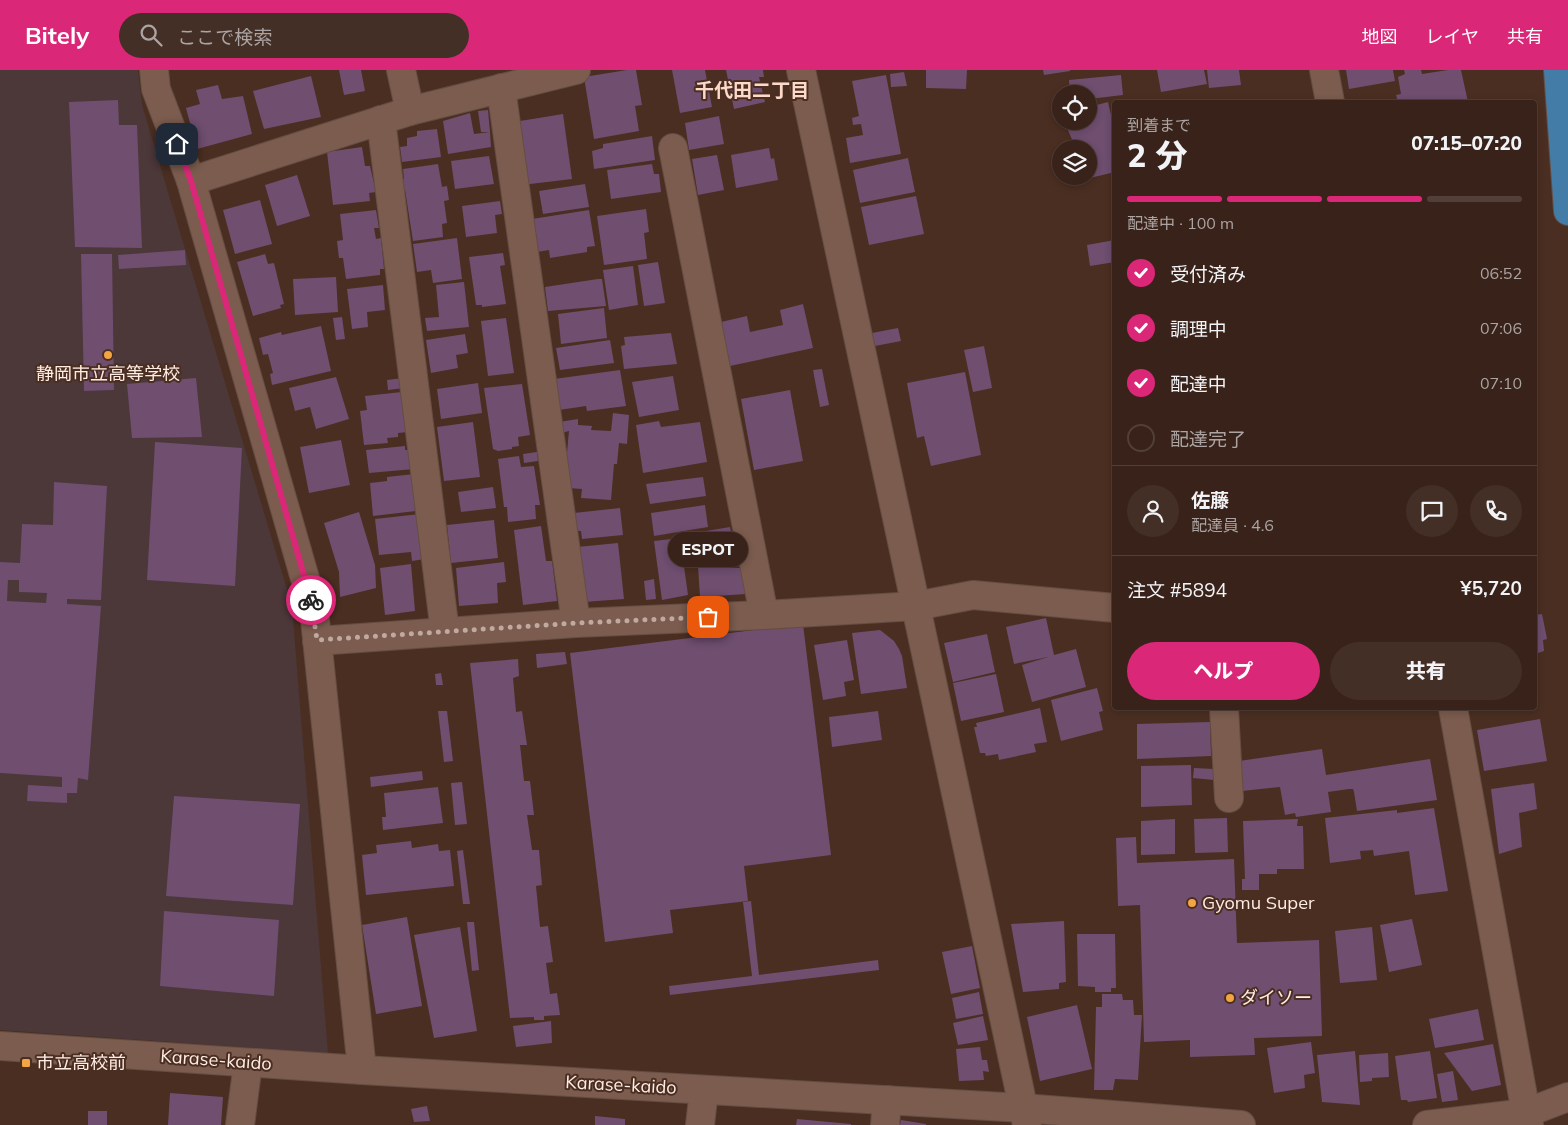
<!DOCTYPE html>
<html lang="ja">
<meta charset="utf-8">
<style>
:root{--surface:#382219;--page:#432f26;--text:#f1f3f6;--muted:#aba4a2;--line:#523f38;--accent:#db2777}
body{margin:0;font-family:Mulish,"Noto Sans JP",sans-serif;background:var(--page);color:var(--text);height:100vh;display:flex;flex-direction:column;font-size:19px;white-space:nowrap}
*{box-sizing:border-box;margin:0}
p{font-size:16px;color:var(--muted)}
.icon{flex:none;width:28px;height:28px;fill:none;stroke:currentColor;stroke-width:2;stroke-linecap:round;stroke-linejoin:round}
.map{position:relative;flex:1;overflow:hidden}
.panel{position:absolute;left:1112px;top:30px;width:425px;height:610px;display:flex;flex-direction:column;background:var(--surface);border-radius:5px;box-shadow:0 2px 8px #0003,0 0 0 1px var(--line)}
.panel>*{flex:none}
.buttons{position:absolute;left:1052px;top:15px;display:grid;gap:10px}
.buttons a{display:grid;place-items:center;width:45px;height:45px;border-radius:50%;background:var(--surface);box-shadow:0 2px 8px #0003,0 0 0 1px var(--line);font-size:25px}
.pin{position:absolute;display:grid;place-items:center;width:42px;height:42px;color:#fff;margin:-21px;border-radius:10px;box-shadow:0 2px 8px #0006}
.courier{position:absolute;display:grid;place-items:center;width:50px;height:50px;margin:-25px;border:4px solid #db2777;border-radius:50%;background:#fff;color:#222;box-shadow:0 1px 6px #0007}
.bubble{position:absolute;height:35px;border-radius:18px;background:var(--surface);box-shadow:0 2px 8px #0003,0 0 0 1px var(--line);font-size:16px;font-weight:800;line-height:35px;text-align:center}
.head em{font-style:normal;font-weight:800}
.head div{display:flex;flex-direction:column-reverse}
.head{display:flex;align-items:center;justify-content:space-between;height:85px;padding:0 15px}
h1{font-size:32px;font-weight:800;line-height:38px}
.bar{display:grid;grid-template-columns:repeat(4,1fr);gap:8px 5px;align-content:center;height:60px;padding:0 15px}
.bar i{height:6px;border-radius:4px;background:var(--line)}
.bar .active{background:var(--accent)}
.bar p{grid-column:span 4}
.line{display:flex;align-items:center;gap:12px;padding:0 15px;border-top:1px solid var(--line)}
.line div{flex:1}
.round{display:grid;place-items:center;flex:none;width:52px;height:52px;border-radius:26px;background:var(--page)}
ol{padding:0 15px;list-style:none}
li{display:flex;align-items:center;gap:15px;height:55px}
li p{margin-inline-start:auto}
li .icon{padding:5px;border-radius:50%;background:var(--accent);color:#fff;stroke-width:4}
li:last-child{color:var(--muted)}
li i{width:28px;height:28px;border:2px solid var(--line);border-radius:50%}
.primary-button{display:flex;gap:10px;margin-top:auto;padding:10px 15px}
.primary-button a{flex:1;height:58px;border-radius:30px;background:var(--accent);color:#fff;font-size:20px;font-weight:800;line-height:58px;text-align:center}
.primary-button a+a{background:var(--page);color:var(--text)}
header{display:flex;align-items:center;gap:30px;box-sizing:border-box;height:70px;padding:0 25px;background:var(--accent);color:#fff}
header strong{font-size:24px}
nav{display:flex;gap:28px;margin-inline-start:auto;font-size:18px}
.search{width:350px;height:45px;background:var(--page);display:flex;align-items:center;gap:12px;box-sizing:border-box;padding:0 18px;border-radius:28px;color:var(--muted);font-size:19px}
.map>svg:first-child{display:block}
</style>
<header>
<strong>Bitely</strong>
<div class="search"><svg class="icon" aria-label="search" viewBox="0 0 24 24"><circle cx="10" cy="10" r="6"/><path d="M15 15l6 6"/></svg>ここで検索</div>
<nav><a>地図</a><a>レイヤ</a><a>共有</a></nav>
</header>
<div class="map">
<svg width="1568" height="1055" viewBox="0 0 1568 1055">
<rect width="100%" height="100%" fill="#4a2e21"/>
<path fill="#4c3739" d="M0,0H138L142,35L292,536L328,983L0,960Z"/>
<g fill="#6f4e70" fill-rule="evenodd">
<path d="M339,0H361L365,21L344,25Z"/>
<path d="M627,0H636L642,35L635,36L639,61L594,69L584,7Z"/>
<path d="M672,0H705L712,37L680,43Z"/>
<path d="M726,0H763L764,7H759L765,32L734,39Z"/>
<path d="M926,0H967L966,19L926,18Z"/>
<path d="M1043,0H1070V1L1044,5Z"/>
<path d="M1157,0H1204L1207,14L1161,22Z"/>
<path d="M1207,0H1239L1241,15L1209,18Z"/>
<path d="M1346,0H1393L1395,11L1349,19Z"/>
<path d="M1404,0H1421L1422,4L1448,0H1461L1468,32H1398L1396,25L1401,24L1398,7L1405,4Z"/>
<path d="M904,2L907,16L891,17L890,4Z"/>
<path d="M886,5L901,84L850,93L846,68L863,65L861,54L853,55L852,48L859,46L852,11Z"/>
<path d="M1121,5L1123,25L1089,29V24H1070L1069,10Z"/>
<path d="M311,6L321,47L264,59L253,21Z"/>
<path d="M218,15L222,29L243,26L252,64L197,79L186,38L200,34L196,20Z"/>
<path d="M118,30L119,55H137L142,178L75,177L69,32Z"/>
<path d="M1108,32L1115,62V102L1090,108L1089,79H1083L1081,72L1074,74L1064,51H1089V37Z"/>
<path d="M488,40L490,62H481L478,41Z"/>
<path d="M470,43L474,64L490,62L491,77L448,84L443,51Z"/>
<path d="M563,44L572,109L522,115L514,52Z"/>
<path d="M719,46L724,74L689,80L685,53Z"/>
<path d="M437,59L441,87L402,92L400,77L407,76V68L417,66V61Z"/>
<path d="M652,66L655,90L594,99L592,81L603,78V74Z"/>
<path d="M362,77L365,96H370L376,122L369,123L370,131L333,135L327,82Z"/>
<path d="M769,78L771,89L774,88L778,110L736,118L731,85Z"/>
<path d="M717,85L724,120L698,125L692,89Z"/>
<path d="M489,86L494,114L455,119L451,91Z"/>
<path d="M908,88L915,122L860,133L853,100Z"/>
<path d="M438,94L442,117L447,116L449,130L444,131L447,153L442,154L443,167L413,171L405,120H401L399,110L404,109L403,99Z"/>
<path d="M652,94L654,104H659L661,122L611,129L607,100Z"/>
<path d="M297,105L310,146L277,156L265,115Z"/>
<path d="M585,114L589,137L543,144L539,121Z"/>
<path d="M916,126L924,164L869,175L861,137Z"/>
<path d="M260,130L272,174L235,184L223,140Z"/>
<path d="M500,131L502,144L495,145L497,163L466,167L462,136Z"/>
<path d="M646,139L649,162L644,163L647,189L604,195L597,146Z"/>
<path d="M376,140L379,158H374L376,169L381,168L384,199H380V205L346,209L343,188H339L337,171L343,170L340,144Z"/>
<path d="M589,140L595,176L587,177V182L550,188L549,180L537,182L532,149Z"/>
<path d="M457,168L462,209L433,213L431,200L417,202L413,174Z"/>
<path d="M1115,170V192L1090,196L1087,175Z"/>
<path d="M185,180L186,195L119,199L118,185Z"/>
<path d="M503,183L505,195L500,196L506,234L482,237V235H476L469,187Z"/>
<path d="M81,184H112L114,320L84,321Z"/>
<path d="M265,184L268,194L274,193L284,234L280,235L281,238L253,246L237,192Z"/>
<path d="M658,192L665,233L644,236L638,195Z"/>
<path d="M633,196L638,235L609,240L603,200Z"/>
<path d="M336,207L338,242L295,245L293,209Z"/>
<path d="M598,209H602L606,236L548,241L545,217Z"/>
<path d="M464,212L469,257L427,261L425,248L439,247L436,215Z"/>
<path d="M383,215L385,240L367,242L368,257L352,259L347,219Z"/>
<path d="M803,234L813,278L730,296L721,252L747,246L750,262L783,255L780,240Z"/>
<path d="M604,238L607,268L561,274L558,244Z"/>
<path d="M342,247L345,269L336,270L333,248Z"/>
<path d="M506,248L514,303L488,306L481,251Z"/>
<path d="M321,256L331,301L272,315L270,304L273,303L268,284L263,285L259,268L281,262L282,265Z"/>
<path d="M898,258L901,271L875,276L872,263Z"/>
<path d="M671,263L677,294L624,299L621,276L625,275L624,267Z"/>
<path d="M465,264L468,283L456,285L458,298L431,303L426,270Z"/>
<path d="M610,270L614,293L560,300L556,278Z"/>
<path d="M984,276L992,318L973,322L964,280Z"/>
<path d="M822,299L829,335L820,337L813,300Z"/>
<path d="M620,300L626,336L587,341L586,336L559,340L554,309Z"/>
<path d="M965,302L981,385L931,396L924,366L917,368L907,313Z"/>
<path d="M673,306L679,340L639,347L632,312Z"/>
<path d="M336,307L349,349L316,359L310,337L295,341L289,318Z"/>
<path d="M196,308L202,367L132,368L127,314Z"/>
<path d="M403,308L404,318L388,320L387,310Z"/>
<path d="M478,313L482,343L441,349L437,319Z"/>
<path d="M522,314L530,365L518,367L519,376L512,377V379L498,381L493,379L484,318Z"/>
<path d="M790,320L803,391L754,400L741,329Z"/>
<path d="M402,322L408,362L398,363V367L387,368L388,373L364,375L360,341L367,340L365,326Z"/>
<path d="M613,343L629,345L627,374L619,373L617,394H614L611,430L581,428L582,419L568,418L565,404L569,361L561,363L559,352L578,349V355L592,356L591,360L611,361Z"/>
<path d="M659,351L661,357L700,352L707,392L643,403L636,355Z"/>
<path d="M473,352L480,407L444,411L437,357Z"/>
<path d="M341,370L350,415L309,423L300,377Z"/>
<path d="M155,372L242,378L235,516L147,510Z"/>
<path d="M405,376V380H411L414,399L369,403L366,380Z"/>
<path d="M537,382L538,391L524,393L523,384Z"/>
<path d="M519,386L521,397L534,396L540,435H535L536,449L508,452L507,437H504L498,389Z"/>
<path d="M414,404L416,441L373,446L370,413L387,411V407Z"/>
<path d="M703,407L706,426L650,434L646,414Z"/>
<path d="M54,412L107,416L101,530L67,529V534L101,536L88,710L78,708L77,723H67V733L27,731L28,715L62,717V707L0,703V492L20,493L22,454L53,455ZM8,510H19V522L47,523L46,533L7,531Z"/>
<path d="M493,417L496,438L461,442L458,422Z"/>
<path d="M705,435L708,457L654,466L651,443Z"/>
<path d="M620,438L623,465L582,469L581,461H576L574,443Z"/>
<path d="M359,442L375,495L376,518L340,527L339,502L324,453Z"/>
<path d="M420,444L425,489L412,491L411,482L379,485L375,449Z"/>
<path d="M494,450L498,488L451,493L447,455Z"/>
<path d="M541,456L546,491H552L557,531L523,535L514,460Z"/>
<path d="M730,457L736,485L693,492L688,464Z"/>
<path d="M680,468L688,525L662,530L654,471Z"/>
<path d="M618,473L624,529L584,532L577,477Z"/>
<path d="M504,492L506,512L497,513L498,533L459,536L456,498Z"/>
<path d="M727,492L728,498H743L746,524L700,527L698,496Z"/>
<path d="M411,494L415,541L385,545L380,498Z"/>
<path d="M654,509L656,529L646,530L644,511Z"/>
<path d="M1542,544L1547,569L1543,570L1544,581L1535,584V545Z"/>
<path d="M1046,548L1054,585L1076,579L1086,617L1032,632L1022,595L1048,587L1014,594L1006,557Z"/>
<path d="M803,554L831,785L744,796L748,831L670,840L673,863L605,872L570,583Z"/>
<path d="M880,560L894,571L899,579L902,586L907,618L861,624L852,563Z"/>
<path d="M987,564L995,602L953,612L944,573Z"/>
<path d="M847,570L854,610L844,612L846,626L823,630L814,575Z"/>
<path d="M565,582L567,594L537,598L536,584Z"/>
<path d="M518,589L519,606L513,608L516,642L522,641L527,675H520L524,711H530L534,745H527L532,780H539L542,815L536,816L540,857L548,856L553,892L546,893L550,924L557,923L560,945L544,946V950H534V947L510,948L470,593Z"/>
<path d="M441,603L443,615H436L435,604Z"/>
<path d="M996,604L1004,642L961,651L953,613Z"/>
<path d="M1097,618L1103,641L1099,642L1103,660L1061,671L1051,630Z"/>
<path d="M1040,638L1047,672L1034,674L1036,682L999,690L998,684L986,686L985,683H980L974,657H977L976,653Z"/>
<path d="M438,641H447L453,691L444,692Z"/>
<path d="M878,641L882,670L832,677L829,647Z"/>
<path d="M1540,649L1547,691L1484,701L1477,660Z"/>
<path d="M1210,652L1211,686L1137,689V654Z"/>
<path d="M1322,679L1326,705L1430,689L1437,730L1357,741L1354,722L1353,719H1349L1328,722L1331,742L1296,747L1295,743L1285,745L1280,717L1242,721L1239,691Z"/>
<path d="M1191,695L1192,735L1141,737V696Z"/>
<path d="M1194,698L1214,699V710L1193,708Z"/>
<path d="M422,701L423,710L371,717L370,707Z"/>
<path d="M462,712L467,754L455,755L451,713Z"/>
<path d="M1534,713L1537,739L1519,743L1522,777L1499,784L1491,719Z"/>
<path d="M438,717L443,753L383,760L382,747H386L384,723Z"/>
<path d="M174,726L300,734L293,835L166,826Z"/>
<path d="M1434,738L1448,821L1415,825L1409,781L1374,786L1373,780L1360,781L1361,789L1330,793L1325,748L1397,740V743Z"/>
<path d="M1227,748L1228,782L1195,783L1194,749Z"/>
<path d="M1175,749V784L1141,785V751Z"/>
<path d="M1298,749L1297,756H1303L1304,799H1277V804H1259V820H1242V809H1245L1243,751Z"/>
<path d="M1136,767L1137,793L1234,789L1237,873L1319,870L1322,966L1254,968L1255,985L1190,987V970L1144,972L1140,835L1118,836L1116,768Z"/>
<path d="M411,771L412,778L438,774L439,781L450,780L454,816L366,825L362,785L377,783L376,775Z"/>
<path d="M463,780L470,834H463L457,781Z"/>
<path d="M751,831L759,905L878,890L879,900L670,925L669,916L752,906L743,832Z"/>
<path d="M164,841L279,850L274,926L160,916Z"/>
<path d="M407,847L422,936L376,944L362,855Z"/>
<path d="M1412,849L1422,895L1389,902L1380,855Z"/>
<path d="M1064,851L1066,912L1059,913V919L1023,922L1011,854Z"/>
<path d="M467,852H474L479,900L472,901Z"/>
<path d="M460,857L477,961L434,968L414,865Z"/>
<path d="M1372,857L1377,910L1340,913L1335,861Z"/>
<path d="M1077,864H1115L1116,918H1111V922H1095V917L1078,916Z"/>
<path d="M972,876L980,918L951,924L942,882Z"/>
<path d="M979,922L983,944L956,949L952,928Z"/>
<path d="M1102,924H1122L1123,930H1133L1134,945H1142L1138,1010L1115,1009L1113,1020H1094L1096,937H1102Z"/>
<path d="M1077,935L1092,999L1040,1011L1027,947Z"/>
<path d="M1478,939L1484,970L1435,978L1429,949Z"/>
<path d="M983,946L988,970L958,975L953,953Z"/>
<path d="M551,951L552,973L516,977L513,956Z"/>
<path d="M1311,972L1315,1003L1304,1005L1305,1018L1274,1023L1267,978Z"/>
<path d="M1493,974L1501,1015L1472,1021L1444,983Z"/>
<path d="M980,977L982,990H987L989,1002L983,1001L984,1010L959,1011L956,979Z"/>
<path d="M1355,981L1360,1035L1322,1032L1317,985Z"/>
<path d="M1430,981L1437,1028L1408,1032L1407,1030H1401L1395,986Z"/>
<path d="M1388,983L1389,1007L1372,1008V1011L1360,1012L1359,985Z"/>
<path d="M1453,1001L1458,1030L1442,1032L1437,1004Z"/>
<path d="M170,1023L223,1027L221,1055H168Z"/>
<path d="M427,1036L430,1051L414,1052L411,1039Z"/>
<rect x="88" y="1041" width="19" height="14"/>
<path d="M595,1046L625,1049V1055H595Z"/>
<path d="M797,1049L851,1054V1055H796Z"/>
<path d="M901,1050L926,1054V1055H900Z"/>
</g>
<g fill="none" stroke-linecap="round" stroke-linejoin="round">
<defs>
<g id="minor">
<path d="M154,0L156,19L191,111L314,540L362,1000"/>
<path d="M401,0L410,41"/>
<path d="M801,0L1027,1055"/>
<path d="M501,18L576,553"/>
<path d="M381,50L445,562"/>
<path d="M673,78L764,545"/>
<path d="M191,111L410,41L576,0"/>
<path d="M317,571L576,553L764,545L916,536L973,525L1115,538"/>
<path d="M1224,638L1229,728"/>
<path d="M240,1055L248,993"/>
<path d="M700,1055L704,1020"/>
<path d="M885,1055L887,1030"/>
</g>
<g id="tertiary">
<path d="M1324,0L1330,32"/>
<path d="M1453,638L1526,1043L1529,1055"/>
<path d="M0,976L362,1000L1023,1038L1241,1055"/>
<path d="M1427,1055L1526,1043L1568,1027"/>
</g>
<path id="primary" d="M1558,0L1568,141"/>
</defs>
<use href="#minor" stroke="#654d42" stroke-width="30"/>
<use href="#tertiary" stroke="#654d42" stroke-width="30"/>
<use href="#primary" stroke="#654d42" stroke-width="30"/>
<use href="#minor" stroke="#7b5c4e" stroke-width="28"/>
<use href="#tertiary" stroke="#7b5c4e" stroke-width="28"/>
<use href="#primary" stroke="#437ca6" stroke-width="28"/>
</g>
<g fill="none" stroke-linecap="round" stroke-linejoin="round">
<path stroke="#c0aaa0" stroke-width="5" stroke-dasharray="0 9" d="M311,530L317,570L576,553L708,547"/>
<path stroke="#db2777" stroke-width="6" d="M177,74L191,111L311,530"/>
</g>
<g fill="#f2a542" stroke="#4a2e21" stroke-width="2">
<circle cx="108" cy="285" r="5"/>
<circle cx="1192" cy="833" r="5"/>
<circle cx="1230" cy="928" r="5"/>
<rect x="21" y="988" width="10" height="10" rx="2.5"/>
</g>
<g text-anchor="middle" stroke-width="4" stroke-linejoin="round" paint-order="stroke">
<g font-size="18" fill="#ffece4" stroke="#4a2e21" text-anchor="start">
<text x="108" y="310" text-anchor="middle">静岡市立高等学校</text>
<text x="1202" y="839">Gyomu Super</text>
<text x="1240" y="934">ダイソー</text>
<text x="36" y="999">市立高校前</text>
</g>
<g font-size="18" fill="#ffece4" stroke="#4a2e21">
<text transform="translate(216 990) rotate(4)" y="6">Karase-kaido</text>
<text transform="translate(621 1015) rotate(3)" y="6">Karase-kaido</text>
</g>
<g font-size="19" font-weight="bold" fill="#fdd9c9" stroke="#4a2e21">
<text x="752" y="27">千代田二丁目</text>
</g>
</g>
</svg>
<div class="buttons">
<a><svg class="icon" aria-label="locate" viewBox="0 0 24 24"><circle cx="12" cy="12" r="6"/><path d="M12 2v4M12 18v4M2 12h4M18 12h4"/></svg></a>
<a><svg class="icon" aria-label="layers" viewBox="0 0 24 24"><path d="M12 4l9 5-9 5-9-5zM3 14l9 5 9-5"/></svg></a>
</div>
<div class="pin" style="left:708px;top:547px;background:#ea580c"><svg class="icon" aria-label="bag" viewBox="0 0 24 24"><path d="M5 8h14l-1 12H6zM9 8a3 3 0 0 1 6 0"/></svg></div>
<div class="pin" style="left:177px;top:74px;background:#1f2937"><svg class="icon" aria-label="home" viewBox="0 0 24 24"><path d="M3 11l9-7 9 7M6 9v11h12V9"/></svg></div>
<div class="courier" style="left:311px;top:530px"><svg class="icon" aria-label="bike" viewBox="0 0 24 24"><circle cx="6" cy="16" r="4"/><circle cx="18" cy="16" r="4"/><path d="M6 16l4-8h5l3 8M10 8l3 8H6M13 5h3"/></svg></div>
<div class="bubble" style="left:668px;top:462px;width:80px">ESPOT</div>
<section class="panel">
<div class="head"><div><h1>2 分</h1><p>到着まで</p></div><em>07:15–07:20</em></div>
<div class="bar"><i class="active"></i><i class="active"></i><i class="active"></i><i></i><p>配達中 · 100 m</p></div>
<ol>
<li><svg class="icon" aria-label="check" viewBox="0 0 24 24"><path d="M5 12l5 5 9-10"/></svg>受付済み<p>06:52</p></li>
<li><svg class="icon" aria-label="check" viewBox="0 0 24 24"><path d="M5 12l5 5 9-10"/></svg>調理中<p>07:06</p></li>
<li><svg class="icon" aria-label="check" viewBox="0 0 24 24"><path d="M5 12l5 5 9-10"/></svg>配達中<p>07:10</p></li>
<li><i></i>配達完了</li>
</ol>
<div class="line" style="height:90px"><a class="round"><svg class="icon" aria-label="person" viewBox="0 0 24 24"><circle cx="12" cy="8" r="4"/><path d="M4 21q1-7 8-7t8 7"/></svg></a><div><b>佐藤</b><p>配達員 · 4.6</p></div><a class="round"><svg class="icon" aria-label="chat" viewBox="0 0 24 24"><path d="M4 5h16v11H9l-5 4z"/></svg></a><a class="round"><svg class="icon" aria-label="phone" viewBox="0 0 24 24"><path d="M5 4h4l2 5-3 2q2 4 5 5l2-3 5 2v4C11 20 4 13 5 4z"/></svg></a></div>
<div class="line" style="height:65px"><div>注文 #5894</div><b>¥5,720</b></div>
<div class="primary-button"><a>ヘルプ</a><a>共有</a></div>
</section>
</div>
